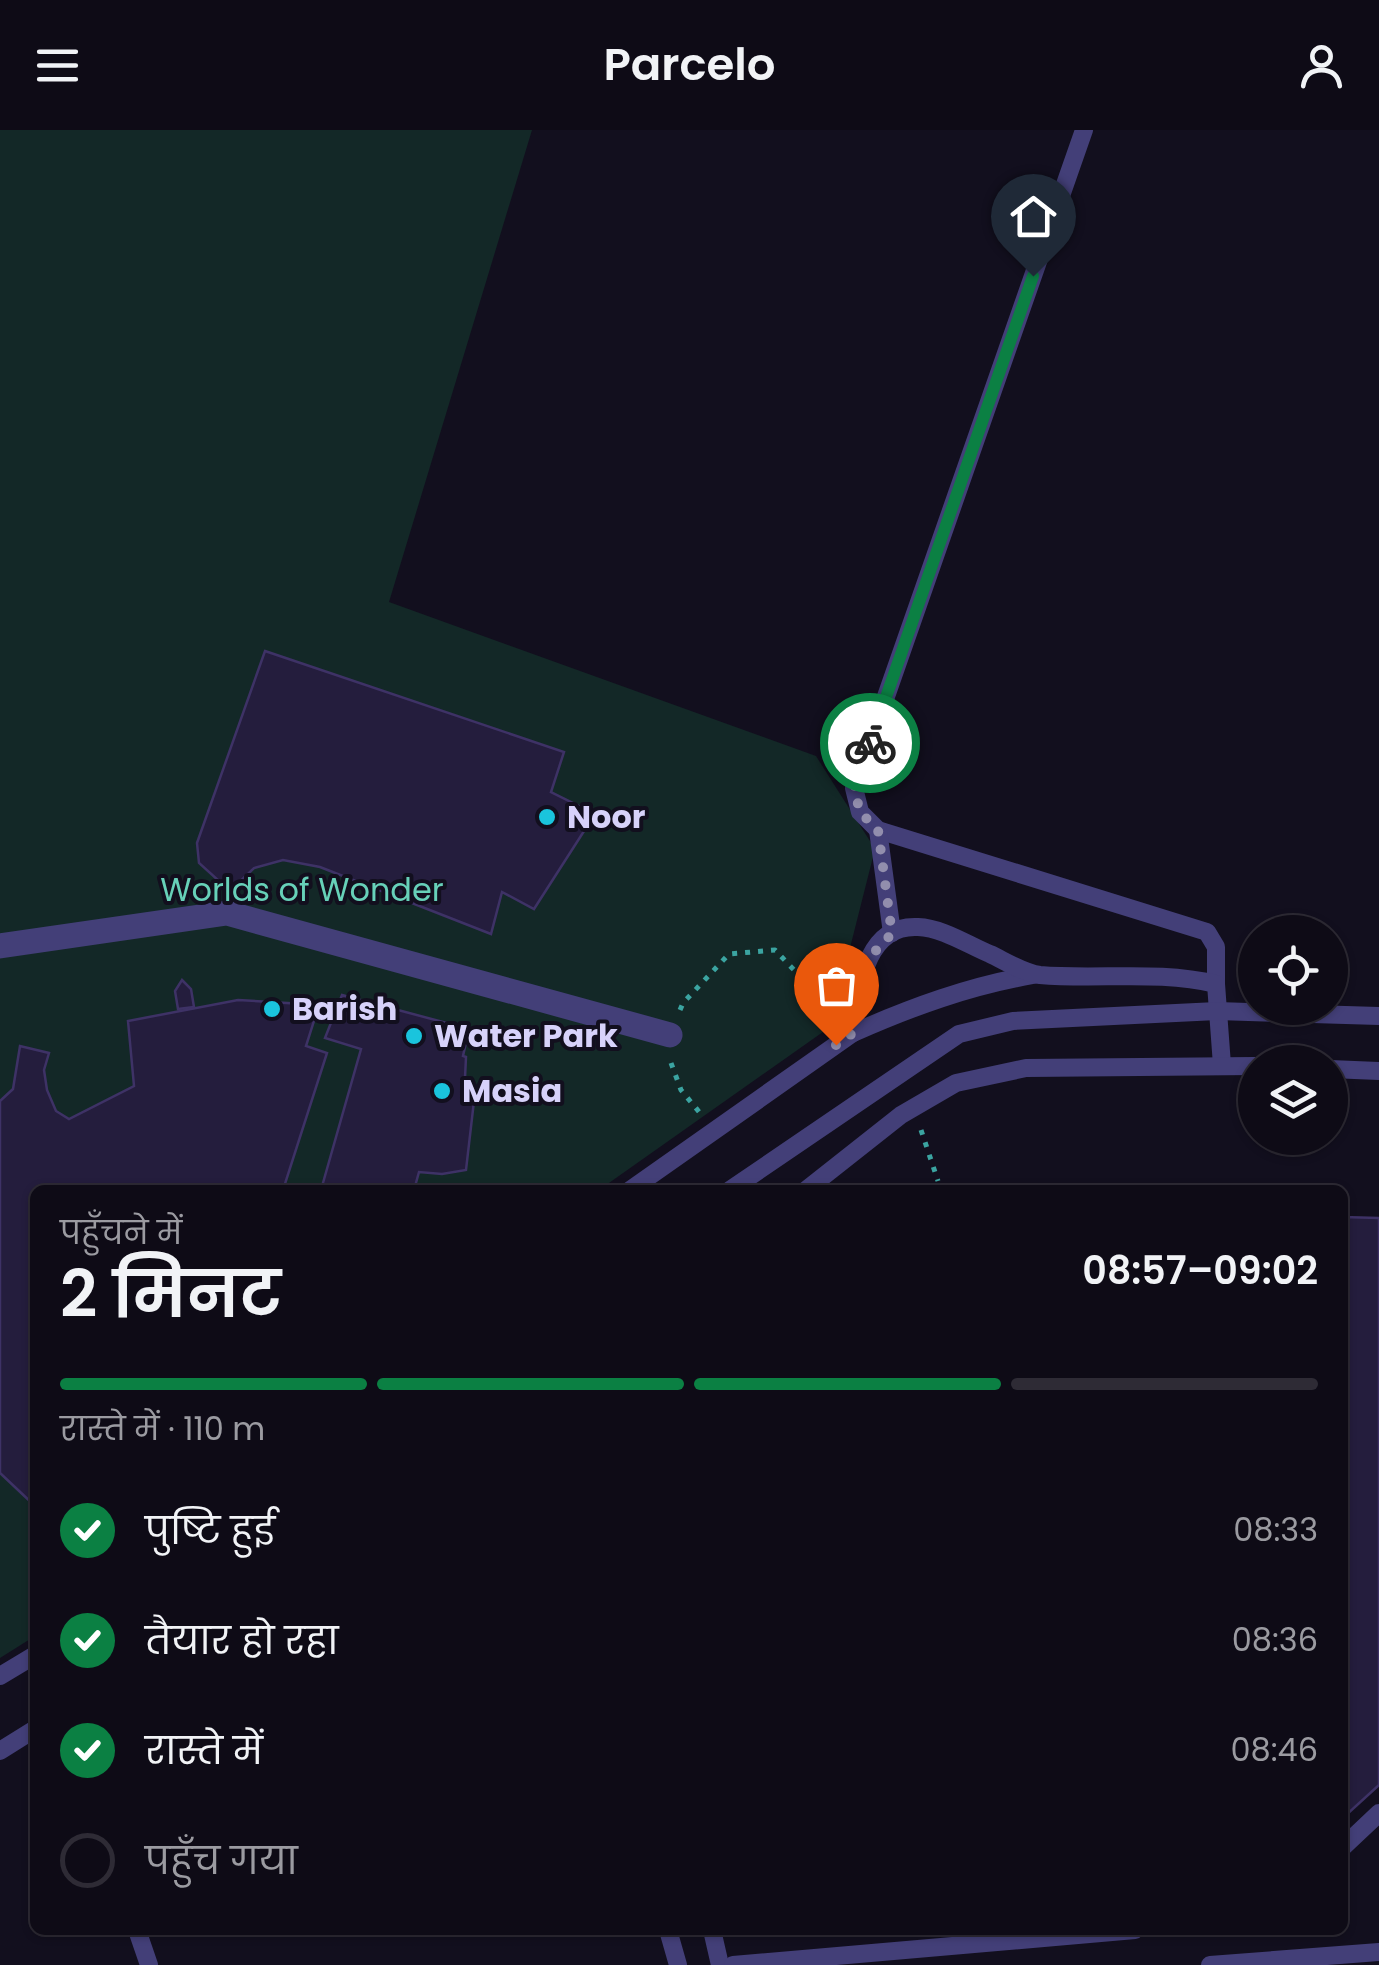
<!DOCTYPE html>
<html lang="hi">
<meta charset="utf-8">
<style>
:root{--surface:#0e0b16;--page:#17141f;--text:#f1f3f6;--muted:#9b9ba1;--line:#2e2b35;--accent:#0b8043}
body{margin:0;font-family:Poppins,"Noto Sans Devanagari",sans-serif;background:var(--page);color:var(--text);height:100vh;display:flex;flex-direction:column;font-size:38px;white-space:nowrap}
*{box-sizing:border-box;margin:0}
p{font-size:32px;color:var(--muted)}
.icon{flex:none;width:55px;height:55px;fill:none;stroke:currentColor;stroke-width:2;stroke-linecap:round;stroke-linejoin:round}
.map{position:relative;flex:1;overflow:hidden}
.details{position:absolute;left:30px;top:1055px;width:1318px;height:750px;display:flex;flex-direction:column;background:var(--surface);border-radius:15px;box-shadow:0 2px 8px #0004,0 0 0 2px var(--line)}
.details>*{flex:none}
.buttons{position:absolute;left:1238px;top:785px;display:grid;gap:20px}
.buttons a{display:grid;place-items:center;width:110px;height:110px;border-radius:50%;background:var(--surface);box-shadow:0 2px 8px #0004,0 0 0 2px var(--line);font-size:50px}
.pin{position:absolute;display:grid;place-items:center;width:85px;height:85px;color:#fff;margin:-102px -42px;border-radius:50% 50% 50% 0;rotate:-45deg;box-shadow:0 0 10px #0007}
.pin .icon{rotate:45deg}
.courier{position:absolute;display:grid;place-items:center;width:100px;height:100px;margin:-50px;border:8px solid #0b8043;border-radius:50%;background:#fff;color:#222;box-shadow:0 2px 12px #0007}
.headline em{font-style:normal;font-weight:600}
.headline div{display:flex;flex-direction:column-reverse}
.headline{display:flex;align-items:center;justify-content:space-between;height:170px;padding:0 30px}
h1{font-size:65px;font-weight:600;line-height:75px}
.bar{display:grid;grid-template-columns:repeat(4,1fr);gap:15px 10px;align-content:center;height:120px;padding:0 30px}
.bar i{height:12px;border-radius:8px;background:var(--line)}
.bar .current{background:var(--accent)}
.bar p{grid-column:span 4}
ol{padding:0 30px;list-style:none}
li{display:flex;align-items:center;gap:30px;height:110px}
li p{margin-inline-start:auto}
li .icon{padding:10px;border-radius:50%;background:var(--accent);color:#fff;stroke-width:4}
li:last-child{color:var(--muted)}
li i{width:55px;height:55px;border:5px solid var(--line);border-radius:50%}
header{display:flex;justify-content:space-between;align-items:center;height:130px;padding:0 30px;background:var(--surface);font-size:45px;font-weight:600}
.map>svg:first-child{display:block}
</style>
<header><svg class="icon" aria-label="menu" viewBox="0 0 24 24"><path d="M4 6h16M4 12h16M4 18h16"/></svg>Parcelo<svg class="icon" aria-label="person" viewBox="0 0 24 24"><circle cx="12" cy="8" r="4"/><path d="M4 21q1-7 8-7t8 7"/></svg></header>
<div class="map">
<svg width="1379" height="1835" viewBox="0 0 1379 1835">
<rect width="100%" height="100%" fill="#120f1e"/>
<path fill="#132827" d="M0,0H532L389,472L816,626L875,719L830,897L599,1060H35V1506L0,1528Z"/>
<g fill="#241d3d" stroke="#3e3266" stroke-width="2.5">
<path d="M265,521L564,622L551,662L595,684L534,779L502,762L491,804L320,737L283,730L254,738L230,761L199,733L197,713Z"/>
<path d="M182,850L191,859L194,877L178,879L175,861Z"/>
<path d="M342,865L469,899L463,926L466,927L464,969L474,971L466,1040L442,1044L419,1042L414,1060H321L361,919L325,908Z"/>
<path d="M238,870L319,875L306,916L327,923L283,1060H35V1376L0,1343V971L13,959L20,916L49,923L44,940L47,960L56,981L69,989L134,956L128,891Z"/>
<path d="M1342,1087L1379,1088V1655L1344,1687Z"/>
</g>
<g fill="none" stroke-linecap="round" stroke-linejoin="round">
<g stroke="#3ba4a1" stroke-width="5" stroke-dasharray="5 8" stroke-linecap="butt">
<path d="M680,880L683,873L729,824L775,820L832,880"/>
<path d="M671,933L681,960L700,983"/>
<path d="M921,1000L938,1051"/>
</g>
<g stroke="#433f78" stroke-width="18">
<path d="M1084,0L854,658L860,682L878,700L1207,802L1216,817V854"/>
<path d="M878,700L892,803"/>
<path d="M853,903C912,877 969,856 1033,845"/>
<path d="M1330,939L1379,941"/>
<path d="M630,1060L853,903C859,864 862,794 918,797C943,798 968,815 990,824C1005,831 1024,843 1040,845C1099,850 1158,840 1216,854L1222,935"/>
<path d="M730,1060L959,904L1013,891L1217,881L1379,886"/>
<path d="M806,1060L901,985L956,953L1026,938L1255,936"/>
<path d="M0,1546L35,1525"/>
<path d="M0,1621L35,1599"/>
<path d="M1342,1718L1379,1683"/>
<path d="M137,1800L149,1835"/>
<path d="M668,1800L678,1835"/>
<path d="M712,1800L720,1835"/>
<path d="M733,1835L1135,1800"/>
<path d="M1210,1835L1379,1822"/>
</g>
<path stroke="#433f78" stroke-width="25" d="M0,816L227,783L670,905"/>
</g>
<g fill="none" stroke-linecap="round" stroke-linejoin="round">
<path stroke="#928ead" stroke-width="10" stroke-dasharray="0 18" d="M836,915L853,903C860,859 856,835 892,804L878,700L860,682L854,658L870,613"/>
<path stroke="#0b8043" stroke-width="12" d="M870,613L1033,146"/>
</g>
<g fill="#1ac4dd" stroke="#120f1e" stroke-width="4">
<circle cx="547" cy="687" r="10"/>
<circle cx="272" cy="879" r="10"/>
<circle cx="414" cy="906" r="10"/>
<circle cx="442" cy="961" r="10"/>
</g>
<g text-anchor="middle" stroke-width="8" stroke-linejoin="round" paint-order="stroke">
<g font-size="32" font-weight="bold" fill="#d7d2fa" stroke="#120f1e" text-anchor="start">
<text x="567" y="698">Noor</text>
<text x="292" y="890">Barish</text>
<text x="434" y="917">Water Park</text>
<text x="462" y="972">Masia</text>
</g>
<g font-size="32" fill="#67d1b9" stroke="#120f1e">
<text x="302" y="771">Worlds of Wonder</text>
</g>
</g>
</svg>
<div class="buttons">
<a><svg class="icon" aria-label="locate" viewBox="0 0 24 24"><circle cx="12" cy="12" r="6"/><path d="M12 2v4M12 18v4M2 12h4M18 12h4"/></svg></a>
<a><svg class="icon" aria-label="layers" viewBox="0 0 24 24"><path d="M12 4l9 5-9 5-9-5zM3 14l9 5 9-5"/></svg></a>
</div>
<div class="pin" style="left:836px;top:915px;background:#ea580c"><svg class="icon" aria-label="bag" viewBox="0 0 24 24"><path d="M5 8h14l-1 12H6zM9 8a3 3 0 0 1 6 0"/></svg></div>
<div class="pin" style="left:1033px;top:146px;background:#1f2937"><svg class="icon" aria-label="home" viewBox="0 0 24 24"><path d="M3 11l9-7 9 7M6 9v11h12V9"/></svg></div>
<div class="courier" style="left:870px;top:613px"><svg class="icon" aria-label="bike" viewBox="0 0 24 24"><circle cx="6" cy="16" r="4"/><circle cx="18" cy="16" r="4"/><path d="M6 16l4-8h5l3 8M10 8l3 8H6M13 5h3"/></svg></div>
<section class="details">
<div class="headline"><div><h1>2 मिनट</h1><p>पहुँचने में</p></div><em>08:57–09:02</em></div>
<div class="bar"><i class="current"></i><i class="current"></i><i class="current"></i><i></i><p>रास्ते में · 110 m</p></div>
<ol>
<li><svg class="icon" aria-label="check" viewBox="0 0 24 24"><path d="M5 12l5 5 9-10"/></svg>पुष्टि हुई<p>08:33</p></li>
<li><svg class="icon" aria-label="check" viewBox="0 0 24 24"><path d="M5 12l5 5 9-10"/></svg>तैयार हो रहा<p>08:36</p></li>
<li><svg class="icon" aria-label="check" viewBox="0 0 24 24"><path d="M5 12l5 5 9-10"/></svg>रास्ते में<p>08:46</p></li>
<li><i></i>पहुँच गया</li>
</ol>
</section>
</div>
